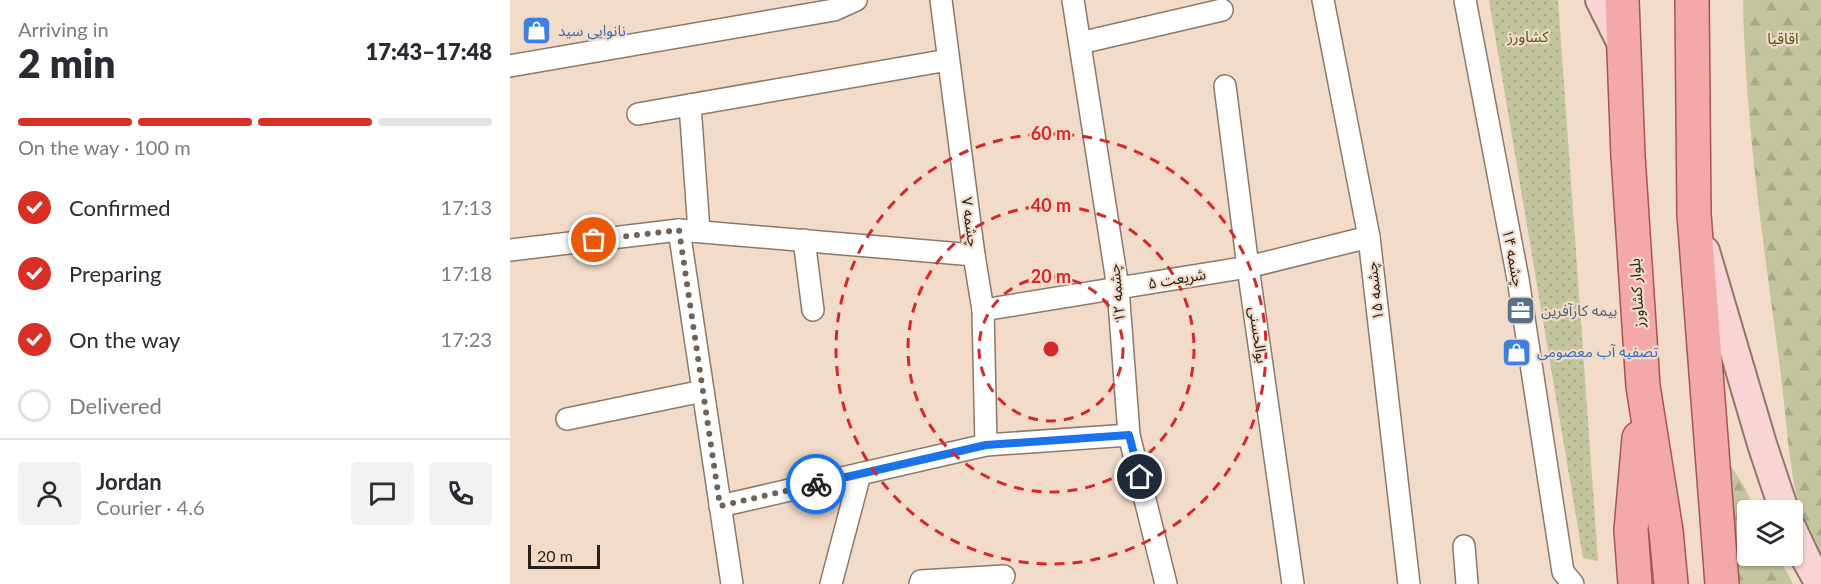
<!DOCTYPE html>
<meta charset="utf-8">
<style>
:root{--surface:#fff;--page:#f2f2f3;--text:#2b2b33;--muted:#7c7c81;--line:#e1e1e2;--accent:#d93025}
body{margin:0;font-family:Lato,"Noto Sans Arabic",sans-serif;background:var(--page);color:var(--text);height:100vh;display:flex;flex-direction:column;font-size:22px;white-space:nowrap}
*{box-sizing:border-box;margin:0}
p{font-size:20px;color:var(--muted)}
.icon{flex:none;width:33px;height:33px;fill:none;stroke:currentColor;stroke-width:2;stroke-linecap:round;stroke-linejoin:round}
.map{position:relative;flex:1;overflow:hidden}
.side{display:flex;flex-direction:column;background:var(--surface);width:510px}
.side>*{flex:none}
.buttons{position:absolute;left:1227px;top:500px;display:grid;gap:12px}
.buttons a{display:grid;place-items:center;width:66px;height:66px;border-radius:6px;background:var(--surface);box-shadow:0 2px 4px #0004;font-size:30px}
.scale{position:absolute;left:18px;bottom:15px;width:72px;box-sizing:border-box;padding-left:6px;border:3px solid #29211a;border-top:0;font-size:16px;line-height:21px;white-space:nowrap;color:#29211a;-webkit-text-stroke:4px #f2dbc9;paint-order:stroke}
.pin{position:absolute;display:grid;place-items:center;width:51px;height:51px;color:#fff;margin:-26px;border:3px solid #fff;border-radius:50%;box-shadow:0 2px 6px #0007}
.courier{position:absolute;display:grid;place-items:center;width:60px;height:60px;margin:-30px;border:4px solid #1a73e8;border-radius:50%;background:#fff;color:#222;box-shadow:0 2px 8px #0007}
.summary em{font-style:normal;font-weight:800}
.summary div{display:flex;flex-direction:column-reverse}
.summary{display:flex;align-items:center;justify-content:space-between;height:102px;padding:0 18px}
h1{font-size:39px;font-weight:800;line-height:45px}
.bar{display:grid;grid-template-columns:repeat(4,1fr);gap:9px 6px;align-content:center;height:72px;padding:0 18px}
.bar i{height:8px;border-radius:4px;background:var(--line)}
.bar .active{background:var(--accent)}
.bar p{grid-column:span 4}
.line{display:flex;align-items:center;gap:15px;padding:0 18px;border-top:2px solid var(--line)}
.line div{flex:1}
.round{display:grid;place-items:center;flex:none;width:63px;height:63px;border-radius:6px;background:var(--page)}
ol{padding:0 18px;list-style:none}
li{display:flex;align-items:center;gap:18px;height:66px}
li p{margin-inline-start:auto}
li .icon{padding:6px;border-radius:50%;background:var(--accent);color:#fff;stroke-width:4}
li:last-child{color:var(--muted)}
li i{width:33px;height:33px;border:3px solid var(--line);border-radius:50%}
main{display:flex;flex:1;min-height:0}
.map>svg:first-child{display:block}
</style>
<main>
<section class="side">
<div class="summary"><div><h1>2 min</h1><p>Arriving in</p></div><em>17:43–17:48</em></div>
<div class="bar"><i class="active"></i><i class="active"></i><i class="active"></i><i></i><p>On the way · 100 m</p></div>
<ol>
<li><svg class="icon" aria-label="check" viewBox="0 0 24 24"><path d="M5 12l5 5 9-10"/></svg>Confirmed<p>17:13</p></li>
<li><svg class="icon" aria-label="check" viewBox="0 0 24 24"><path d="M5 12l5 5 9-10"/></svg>Preparing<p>17:18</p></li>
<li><svg class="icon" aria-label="check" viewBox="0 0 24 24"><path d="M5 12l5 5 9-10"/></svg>On the way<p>17:23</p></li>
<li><i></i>Delivered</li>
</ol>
<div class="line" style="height:108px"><a class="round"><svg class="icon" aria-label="person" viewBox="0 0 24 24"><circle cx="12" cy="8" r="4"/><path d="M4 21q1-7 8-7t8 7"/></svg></a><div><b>Jordan</b><p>Courier · 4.6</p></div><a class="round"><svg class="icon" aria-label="chat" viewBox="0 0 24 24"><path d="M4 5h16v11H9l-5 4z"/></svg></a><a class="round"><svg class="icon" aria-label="phone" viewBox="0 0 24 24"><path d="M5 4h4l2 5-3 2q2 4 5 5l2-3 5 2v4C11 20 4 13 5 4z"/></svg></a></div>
</section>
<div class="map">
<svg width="1311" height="584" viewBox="0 0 1311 584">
<defs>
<pattern id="forest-firs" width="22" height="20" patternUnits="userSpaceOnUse" patternTransform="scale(1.5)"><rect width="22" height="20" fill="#c3c59e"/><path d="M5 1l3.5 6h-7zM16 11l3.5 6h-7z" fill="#a8a988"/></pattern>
<pattern id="park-dots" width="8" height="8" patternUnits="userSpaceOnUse" patternTransform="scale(1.5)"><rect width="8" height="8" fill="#c3c59e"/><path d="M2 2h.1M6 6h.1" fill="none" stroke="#a8a988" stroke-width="1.8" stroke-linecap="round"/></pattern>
</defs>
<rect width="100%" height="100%" fill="#f2dbc9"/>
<g fill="url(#forest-firs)">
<path d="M1233,0H1311V563C1278,504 1279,434 1270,368C1254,246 1235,123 1233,0Z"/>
<path d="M1217,460L1235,488L1245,510H1238V555H1268L1283,584H1228Z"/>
</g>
<path fill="url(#park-dots)" d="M979,0H1048L1088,561L1073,558Z"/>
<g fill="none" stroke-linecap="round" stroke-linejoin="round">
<defs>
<g id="street">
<path d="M431,0L464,255L473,310L476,445"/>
<path d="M563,0L608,288L619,435L656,584"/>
<path d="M813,0L859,237L899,584"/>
<path d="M955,0L1008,279L1053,572L1063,584"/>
<path d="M570,43L712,10"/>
<path d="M0,66L324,10L346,0"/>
<path d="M715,86L738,267L783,584"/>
<path d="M180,105L189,231"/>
<path d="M128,114L438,60"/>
<path d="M169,230L222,584"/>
<path d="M294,240L303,310"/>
<path d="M0,250L169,230L464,255"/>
<path d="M473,310L738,267L859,237"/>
<path d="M57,419L193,391"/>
<path d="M210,506L476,445L619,435"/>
<path d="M954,546L957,584"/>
<path d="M321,584L350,474"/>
<path d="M410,584L411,581L494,576"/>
</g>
<g id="secondary">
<path d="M1090,0L1113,46"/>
<path d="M1195,251L1252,444L1274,510"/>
<path d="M1282,529L1296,559L1310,584"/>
</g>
<g id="primary">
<path d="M1112,0L1118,156L1133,386L1156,531L1161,584"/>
<path d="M1182,0L1184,214L1212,584"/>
<path d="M1125,584L1121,530L1129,438"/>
</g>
</defs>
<use href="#street" stroke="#8d7869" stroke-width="24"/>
<use href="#secondary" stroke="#8d7869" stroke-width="32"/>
<use href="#primary" stroke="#a85452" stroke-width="36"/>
<use href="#street" stroke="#fff" stroke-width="21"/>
<use href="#secondary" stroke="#f9d4d4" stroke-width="28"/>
<use href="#primary" stroke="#f4a9a9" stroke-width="33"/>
</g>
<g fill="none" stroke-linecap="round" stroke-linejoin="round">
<path stroke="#6f6257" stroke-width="6" stroke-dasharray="0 10.8" d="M84,240L169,230L210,506L306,484"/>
<path stroke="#1a73e8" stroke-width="8" d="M306,484L476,445L619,435L630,477"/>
</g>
<g fill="none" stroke="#d62828" stroke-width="3" stroke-dasharray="10 8">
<circle cx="541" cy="349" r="72"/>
<circle cx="541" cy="349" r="143"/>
<circle cx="541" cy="349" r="215"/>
</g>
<defs>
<symbol id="shop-square" viewBox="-11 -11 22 22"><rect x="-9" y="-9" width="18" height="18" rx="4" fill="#3f7fe0" stroke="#f2dbc9"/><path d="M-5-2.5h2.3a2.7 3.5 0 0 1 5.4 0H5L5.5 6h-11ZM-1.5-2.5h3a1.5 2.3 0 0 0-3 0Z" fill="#fff"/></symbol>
<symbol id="office-square" viewBox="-11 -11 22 22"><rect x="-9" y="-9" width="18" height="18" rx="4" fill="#5c6f8a" stroke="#f2dbc9"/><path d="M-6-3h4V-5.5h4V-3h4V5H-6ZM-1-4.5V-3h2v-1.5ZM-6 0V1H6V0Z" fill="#fff"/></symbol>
</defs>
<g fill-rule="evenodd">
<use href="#shop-square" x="10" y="14" width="33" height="33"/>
<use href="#office-square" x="994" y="294" width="33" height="33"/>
<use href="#shop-square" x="990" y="336" width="33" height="33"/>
</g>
<g text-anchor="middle" stroke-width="4.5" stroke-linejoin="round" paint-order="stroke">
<g font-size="15" fill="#366cbe" stroke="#f2dbc9" text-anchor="start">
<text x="48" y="36">نانوایی‌ سید</text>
<text x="1027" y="357">تصفیه آب معصومی</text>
</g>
<g font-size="15" fill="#545515" stroke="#f2dbc9">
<text x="1018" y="42">کشاورز</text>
<text x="1273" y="44">اقاقیا</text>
</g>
<g font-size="15" fill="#29211a" stroke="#f2dbc9">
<text transform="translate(460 222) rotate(82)" y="5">چشمه ۷</text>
<text transform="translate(1003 258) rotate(79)" y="5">چشمه ۱۴</text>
<text transform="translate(667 279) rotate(-10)" y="5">شریعت ۵</text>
<text transform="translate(865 291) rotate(-97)" y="5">چشمه ۱۵</text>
<text transform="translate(607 293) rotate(-96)" y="5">چشمه ۱۲</text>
<text transform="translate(1127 293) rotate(-94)" y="5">بلوار کشاورز</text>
<text transform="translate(748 335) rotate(82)" y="5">بوالحسنی</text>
</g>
<g font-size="15" fill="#4e5e75" stroke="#f2dbc9" text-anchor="start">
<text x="1031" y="316">بیمه کارآفرین</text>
</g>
</g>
<circle cx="541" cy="349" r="9" fill="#d62828" stroke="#f2dbc9" stroke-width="3"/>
<g font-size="18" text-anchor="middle" font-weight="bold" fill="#d62828" stroke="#f2dbc9" stroke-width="4.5" stroke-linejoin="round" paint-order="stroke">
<text x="541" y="140">60 m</text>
<text x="541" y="212">40 m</text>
<text x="541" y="283">20 m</text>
</g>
</svg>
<div class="buttons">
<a><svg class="icon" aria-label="layers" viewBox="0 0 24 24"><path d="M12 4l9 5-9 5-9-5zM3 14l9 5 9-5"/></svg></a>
</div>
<div class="scale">20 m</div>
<div class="pin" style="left:84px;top:240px;background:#ea580c"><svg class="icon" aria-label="bag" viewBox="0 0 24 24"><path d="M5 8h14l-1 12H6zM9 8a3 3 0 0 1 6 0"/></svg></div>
<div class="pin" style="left:630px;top:477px;background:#1f2937"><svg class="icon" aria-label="home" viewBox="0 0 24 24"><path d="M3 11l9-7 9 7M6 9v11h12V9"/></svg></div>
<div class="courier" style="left:306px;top:484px"><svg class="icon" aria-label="bike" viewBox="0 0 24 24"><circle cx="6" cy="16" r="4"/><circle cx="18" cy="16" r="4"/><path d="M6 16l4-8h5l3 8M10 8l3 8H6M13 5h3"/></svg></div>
</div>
</main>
